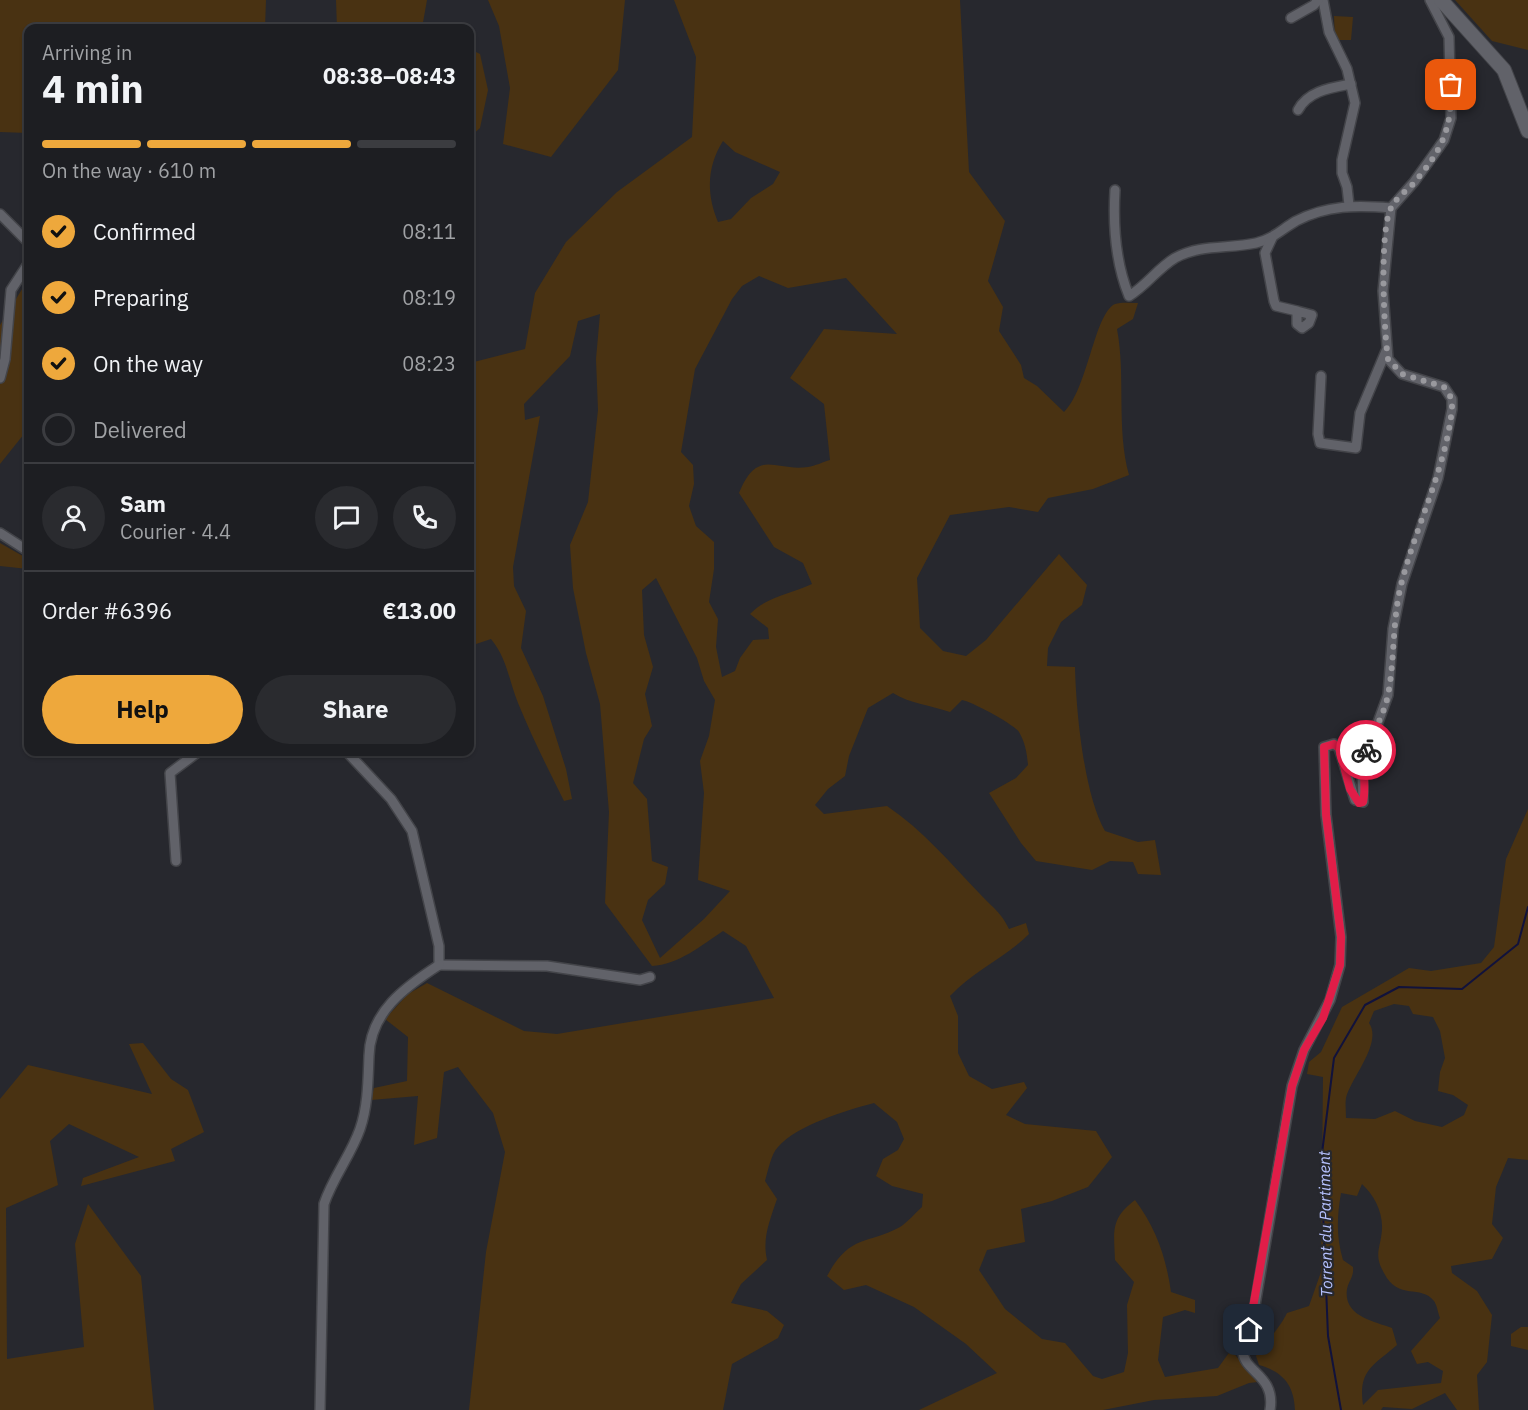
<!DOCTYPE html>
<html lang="en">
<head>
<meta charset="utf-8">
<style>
	:root { --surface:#1d1e22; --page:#2a2b2f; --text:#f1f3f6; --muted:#a0a2a5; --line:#3b3c40; --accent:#eea83c }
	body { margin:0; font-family:"IBM Plex Sans",sans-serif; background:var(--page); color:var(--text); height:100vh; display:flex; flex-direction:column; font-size:22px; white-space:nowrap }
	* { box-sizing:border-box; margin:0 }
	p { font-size:20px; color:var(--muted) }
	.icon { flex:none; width:33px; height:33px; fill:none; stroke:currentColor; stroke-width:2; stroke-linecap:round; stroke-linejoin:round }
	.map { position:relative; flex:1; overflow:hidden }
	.details { position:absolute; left:24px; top:24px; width:450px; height:732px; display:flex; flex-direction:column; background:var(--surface); border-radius:12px; box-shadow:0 2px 4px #0004,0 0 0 2px var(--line) }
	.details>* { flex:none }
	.pin { position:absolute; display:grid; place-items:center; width:51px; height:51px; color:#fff; margin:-26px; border-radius:12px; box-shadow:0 3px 9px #0006 }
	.courier { position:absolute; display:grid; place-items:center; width:60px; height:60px; margin:-30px; border:4px solid #e11d48; border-radius:50%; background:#fff; color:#222; box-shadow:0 2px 8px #0007 }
	.overview em { font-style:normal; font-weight:800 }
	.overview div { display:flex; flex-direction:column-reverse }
	.overview { display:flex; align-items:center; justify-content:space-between; height:102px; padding:0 18px }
	h1 { font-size:39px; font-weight:800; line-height:45px }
	.bar { display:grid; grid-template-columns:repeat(4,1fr); gap:9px 6px; align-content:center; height:72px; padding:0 18px }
	.bar i { height:8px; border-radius:4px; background:var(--line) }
	.bar .on { background:var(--accent) }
	.bar p { grid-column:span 4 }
	.line { display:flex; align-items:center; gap:15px; padding:0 18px; border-top:2px solid var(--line) }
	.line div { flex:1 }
	.round { display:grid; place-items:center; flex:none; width:63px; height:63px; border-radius:32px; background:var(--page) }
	ol { padding:0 18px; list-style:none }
	li { display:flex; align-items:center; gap:18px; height:66px }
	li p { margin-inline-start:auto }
	li .icon { padding:6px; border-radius:50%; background:var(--accent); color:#111; stroke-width:4 }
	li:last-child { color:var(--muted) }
	li i { width:33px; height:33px; border:3px solid var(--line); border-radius:50% }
	.cta { display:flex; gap:12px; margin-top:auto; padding:12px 18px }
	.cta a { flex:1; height:69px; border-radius:36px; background:var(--accent); color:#111; font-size:24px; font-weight:800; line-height:69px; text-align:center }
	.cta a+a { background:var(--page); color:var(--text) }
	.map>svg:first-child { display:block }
</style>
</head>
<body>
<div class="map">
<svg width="1528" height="1410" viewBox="0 0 1528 1410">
	<rect width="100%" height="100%" fill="#27282e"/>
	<g fill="#493212" fill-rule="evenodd">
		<path d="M0 0H266L265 28H28V133L0 132Z"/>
		<path d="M336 0H427L422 28H337Z"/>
		<path d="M488 0H625L618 70 551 157 503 144 510 88 499 26Z"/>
		<path d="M674 0H960L969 172 1005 221 988 281 1003 307 999 331 1021 365 1024 378 1037 386 1064 412C1088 389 1094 314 1115 304 1121 302 1131 303 1138 303L1133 319 1117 329C1126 377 1116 427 1129 475L1093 489 1048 498 1038 512 1009 507 950 515 917 578 920 628 943 651 966 656 986 640 1059 554 1087 585 1082 605 1061 622 1048 648 1047 666 1075 667C1076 710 1084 795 1105 831L1138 842 1155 840 1161 875 1138 874 1133 862 1110 861 1092 870 1036 861 1021 843 989 793 1016 778 1028 765C1027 753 1025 742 1019 732 1015 725 971 701 962 700L950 712C930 705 911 704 893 693L868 708 849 756 845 776 828 789 815 805 824 814 887 806C923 830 950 863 980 894 993 908 1001 912 1009 929L1026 923 1029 934C1005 958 973 971 950 996L958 1016V1053L969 1076 992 1089 1024 1082 1027 1088 1006 1115 1025 1124 1096 1131 1112 1157 1088 1187 1052 1201 1021 1209 1025 1242 987 1250 979 1270 1005 1309 1042 1339 1065 1343 1093 1376 1102 1379 1124 1372 1128 1353 1127 1305 1134 1282 1115 1260C1114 1231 1110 1219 1135 1200 1156 1228 1166 1257 1171 1292L1195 1300V1313L1185 1310 1163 1317 1158 1360 1165 1377 1218 1368 1231 1350 1258 1382 1249 1383 1217 1396 1154 1400 1103 1410H919L997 1373 966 1344 914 1307 866 1285 844 1290 827 1276C850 1234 866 1245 900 1227 908 1222 915 1213 922 1207L923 1194 892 1186 876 1176 883 1159 898 1150 904 1139 897 1122 874 1103C847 1110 797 1125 778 1147 771 1154 768 1171 765 1181L777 1199C770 1220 762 1238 767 1260L741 1284 731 1303 767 1311 784 1325 778 1338 732 1364 723 1410H469L486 1252 505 1152 493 1113 458 1067 444 1072 437 1138 414 1145 418 1096 371 1100 374 1088 407 1081 408 1037 385 1019 408 994 427 983 524 1031 557 1034 774 998 746 946 723 931C702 945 678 965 652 966L605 903 609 812 600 704 586 653 573 588 570 545 588 502 598 410 596 359 600 314 578 321 570 356 524 404 525 420 540 416 513 567 514 586 526 611 521 648 543 696 566 769 572 799 564 801C548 769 532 737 518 703 509 681 507 658 491 639L473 645 470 642V363L525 349 535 293 566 242 617 192 692 137 696 57ZM723 141 735 152 780 172 773 184 751 198 731 219 718 222C706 194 707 166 723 141ZM759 276 788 288 846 278 897 334 824 329 790 378 824 404 830 460C823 462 815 466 808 467 774 472 758 447 739 493L774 547 803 563 812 584C790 594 766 597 750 614L768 628 769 639 753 640 740 658 735 671 722 677 716 647 718 619 709 602 714 569V542L696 526 689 506 694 484 693 465 681 452 695 369 732 299 742 286ZM656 578 697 658 704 681 715 700 709 736 700 761 704 793 698 880 730 891 704 919 660 958 642 920 648 900 665 884 668 867 652 861 647 799 633 783 644 739 652 726 645 694 653 667 644 635 642 590Z"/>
		<path d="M1455 0H1528V50L1492 41Z"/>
		<path d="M1334 16 1353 17 1351 40H1335Z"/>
		<path d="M470 49 480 54 488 90 480 128 470 137Z"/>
		<path d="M24 286 28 289V429L0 464V325Z"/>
		<path d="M0 543 28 559V569L0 566Z"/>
		<path d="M1528 809V1160L1508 1158 1496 1187 1492 1224 1503 1238 1492 1259 1451 1266 1452 1273 1477 1291 1492 1315 1487 1362 1477 1375 1479 1410H1457L1445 1393 1412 1409 1383 1407 1381 1410H1295C1294 1385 1283 1372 1259 1365L1256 1356C1267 1340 1278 1331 1287 1313L1309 1306 1321 1272 1323 1077 1307 1074 1309 1062 1321 1052 1342 1007 1409 968 1431 971 1481 963 1494 947 1506 859ZM1394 1004 1409 1006 1413 1014 1433 1017 1440 1031 1445 1058 1440 1072 1438 1091 1453 1095 1468 1105 1464 1115 1442 1127 1415 1121 1395 1111 1375 1119 1346 1118C1346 1111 1345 1104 1346 1098 1350 1079 1383 1043 1369 1023L1374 1011ZM1362 1184C1374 1195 1383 1212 1382 1229 1381 1248 1373 1254 1384 1273 1398 1301 1421 1284 1434 1301 1437 1305 1438 1313 1440 1318L1411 1351 1417 1364 1428 1362 1443 1371 1441 1383 1378 1390 1363 1405C1358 1370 1373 1366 1397 1345L1392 1328C1373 1321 1343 1316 1347 1289 1349 1280 1354 1277 1353 1267L1343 1260C1336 1237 1337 1216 1341 1193L1357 1196Z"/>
		<path d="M143 1043 171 1079 188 1090 204 1132 171 1149 175 1161 81 1186 83 1178 139 1157 69 1124 50 1141 58 1185 6 1208 7 1359 84 1347 75 1244 88 1204 141 1276 154 1410H0V1099L28 1065 152 1094 129 1044Z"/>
		<path d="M1521 1327H1528V1350L1511 1346V1334Z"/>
	</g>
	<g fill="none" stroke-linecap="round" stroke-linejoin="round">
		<path stroke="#11123c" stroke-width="2" d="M1341 1410 1328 1336 1321 1161 1334 1058 1365 1005 1399 987 1462 989 1518 944 1528 907"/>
		<g stroke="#434449" stroke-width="12">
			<g id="street">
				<path d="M1323 0 1329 32 1347 69 1355 103 1342 160V173L1347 187 1349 205"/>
				<path d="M1291 18 1314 5 1318 0"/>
				<path d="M1298 110C1308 91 1330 88 1351 84"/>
				<path d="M1115 190C1113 224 1116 264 1129 296 1146 286 1158 268 1175 258 1201 244 1228 249 1256 243 1273 239 1282 229 1296 221 1327 205 1357 205 1391 208"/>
				<path d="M0 214 28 242"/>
				<path d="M1272 238 1265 253 1274 301 1276 306 1297 311V324L1302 328 1309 323 1312 315 1297 311"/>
				<path d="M1321 376 1318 434 1320 443 1356 448 1360 413 1386 351"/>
				<path d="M0 378 5 359 11 290 28 264"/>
				<path d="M0 533 28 551"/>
				<path d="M347 752 391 799 412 831 439 946V965"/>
				<path d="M176 861 170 773 198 752"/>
				<path d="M439 965 547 966 640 980 650 977"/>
				<path d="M320 1410 324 1204C333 1177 351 1155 360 1129 368 1106 368 1080 369 1056 370 1012 405 987 439 965"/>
				<path d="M1270 1410C1276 1375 1243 1372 1243 1351 1243 1341 1249 1332 1252 1323L1292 1086 1304 1050 1330 1000 1340 965 1341 937 1326 815 1324 747 1334 744 1339 748 1355 800 1363 802 1362 766 1388 695 1393 629 1402 584 1438 478 1452 409V399L1444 387 1402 374 1388 359 1383 291 1391 208 1414 182 1437 150 1444 140 1451 118 1449 37 1430 0"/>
			</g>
		</g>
		<g stroke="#434449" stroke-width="16">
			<path id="secondary" d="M1441 0 1504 70 1528 131"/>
		</g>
		<use href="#street" stroke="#616269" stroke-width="9"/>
		<use href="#secondary" stroke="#616269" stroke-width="14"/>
	</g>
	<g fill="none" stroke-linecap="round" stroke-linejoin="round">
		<path stroke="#99999e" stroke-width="6" stroke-dasharray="0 10.8" d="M1366 750C1373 732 1384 715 1388 695 1395 658 1392 622 1401 585 1416 525 1445 471 1452 409V399L1444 387 1402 374 1388 359C1384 331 1379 231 1391 208 1395 199 1406 191 1413 184 1442 150 1452 130 1451 85"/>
		<path stroke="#e11d48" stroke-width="8" d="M1249 1330 1292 1086 1304 1050 1323 1018 1340 965 1341 937 1326 814 1324 747 1334 744 1339 748 1350 789 1359 803 1363 802C1367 787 1361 769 1366 750"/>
	</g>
	<g text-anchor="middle" stroke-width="4.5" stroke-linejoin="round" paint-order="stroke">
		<g font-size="16" font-style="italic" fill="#b5c0fd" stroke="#27282e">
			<text transform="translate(1325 1224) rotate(-91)" y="6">Torrent du Partiment</text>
		</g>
	</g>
</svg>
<div class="pin" style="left:1451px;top:85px;background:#ea580c"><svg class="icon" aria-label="bag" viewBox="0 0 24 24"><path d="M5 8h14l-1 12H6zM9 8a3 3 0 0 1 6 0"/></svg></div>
<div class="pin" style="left:1249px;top:1330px;background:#1f2937"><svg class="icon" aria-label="home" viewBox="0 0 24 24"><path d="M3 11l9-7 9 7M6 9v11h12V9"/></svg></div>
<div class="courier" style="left:1366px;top:750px"><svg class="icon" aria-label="bike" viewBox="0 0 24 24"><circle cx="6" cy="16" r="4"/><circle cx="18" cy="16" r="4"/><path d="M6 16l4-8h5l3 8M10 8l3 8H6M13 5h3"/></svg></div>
<section class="details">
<div class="overview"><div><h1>4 min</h1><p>Arriving in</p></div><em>08:38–08:43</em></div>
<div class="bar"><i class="on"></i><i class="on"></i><i class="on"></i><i></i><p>On the way · 610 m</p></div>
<ol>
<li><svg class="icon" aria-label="check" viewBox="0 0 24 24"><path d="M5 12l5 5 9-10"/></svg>Confirmed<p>08:11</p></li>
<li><svg class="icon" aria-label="check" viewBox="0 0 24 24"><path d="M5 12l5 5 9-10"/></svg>Preparing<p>08:19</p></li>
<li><svg class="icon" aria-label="check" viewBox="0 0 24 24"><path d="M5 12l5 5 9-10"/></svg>On the way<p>08:23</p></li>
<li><i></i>Delivered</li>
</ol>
<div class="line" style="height:108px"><a class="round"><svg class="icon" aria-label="person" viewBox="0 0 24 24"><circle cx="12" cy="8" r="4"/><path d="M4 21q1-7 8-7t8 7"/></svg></a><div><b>Sam</b><p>Courier · 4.4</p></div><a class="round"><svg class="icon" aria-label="chat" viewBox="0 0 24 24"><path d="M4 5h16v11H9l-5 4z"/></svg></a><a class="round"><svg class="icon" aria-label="phone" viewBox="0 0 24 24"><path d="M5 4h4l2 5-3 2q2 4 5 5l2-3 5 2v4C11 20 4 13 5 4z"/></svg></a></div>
<div class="line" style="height:78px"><div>Order #6396</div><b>€13.00</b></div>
<div class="cta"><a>Help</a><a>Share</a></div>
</section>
</div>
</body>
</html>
